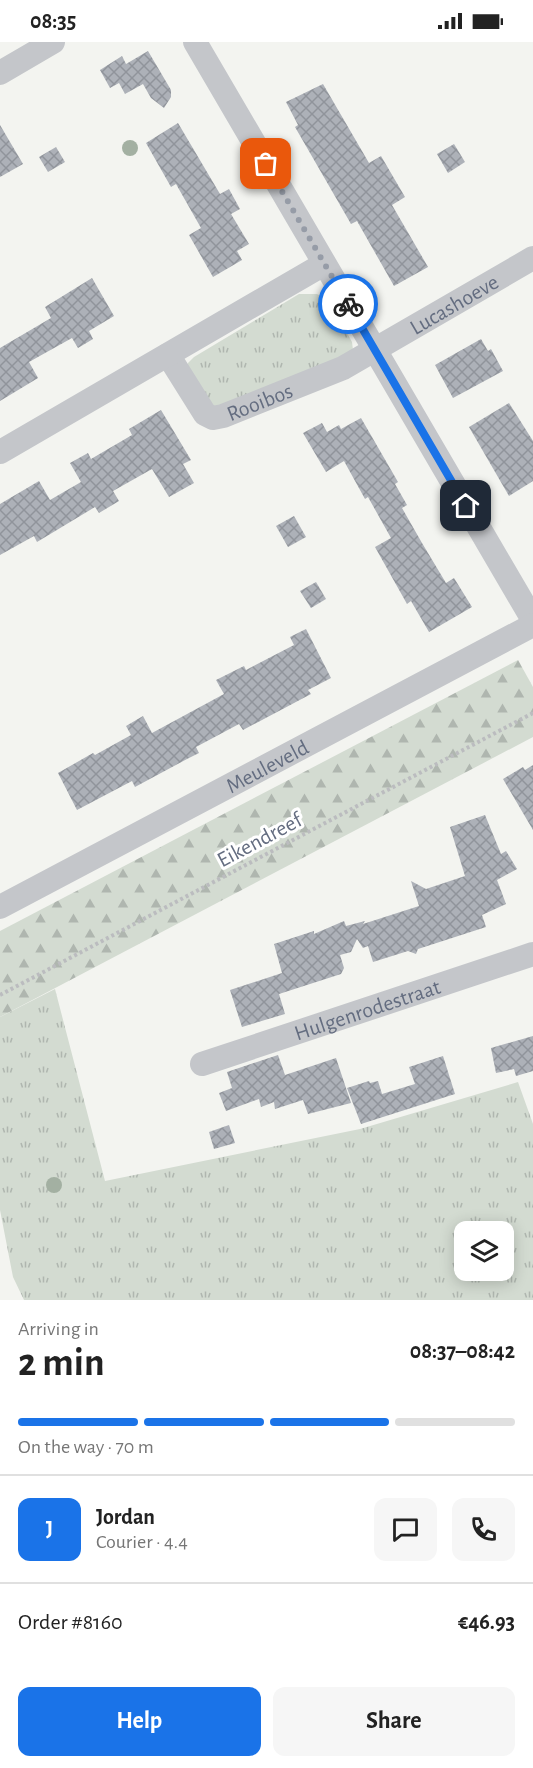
<!DOCTYPE html>
<html lang="en">
<head>
<meta charset="utf-8">
<style>
	:root { --surface:#fff; --page:#f6f6f6; --text:#222; --muted:#767676; --line:#e0e0e0; --accent:#1a73e8 }
	body { margin:0; font-family:"Alegreya Sans",sans-serif; background:var(--page); color:var(--text); height:100vh; display:flex; flex-direction:column; font-size:22px; white-space:nowrap }
	* { box-sizing:border-box; margin:0 }
	p { font-size:20px; color:var(--muted) }
	.icon { flex:none; width:33px; height:33px; fill:none; stroke:currentColor; stroke-width:2; stroke-linecap:round; stroke-linejoin:round }
	.map { position:relative; height:1258px; overflow:hidden }
	.panel { display:flex; flex-direction:column; background:var(--surface); flex:1 }
	.panel>* { flex:none }
	.buttons { position:absolute; left:454px; top:1179px; display:grid; gap:12px }
	.buttons a { display:grid; place-items:center; width:60px; height:60px; border-radius:12px; background:var(--surface); box-shadow:0 3px 15px #0003; font-size:30px }
	.pin { position:absolute; display:grid; place-items:center; width:51px; height:51px; color:#fff; margin:-26px; border-radius:12px; box-shadow:0 3px 9px #0006 }
	.courier { position:absolute; display:grid; place-items:center; width:60px; height:60px; margin:-30px; border:4px solid #1a73e8; border-radius:50%; background:#fff; color:#222; box-shadow:0 2px 8px #0007 }
	.head em { font-style:normal; font-weight:600 }
	.head div { display:flex; flex-direction:column-reverse }
	.head { display:flex; align-items:center; justify-content:space-between; height:102px; padding:0 18px }
	h1 { font-size:39px; font-weight:600; line-height:45px }
	.bar { display:grid; grid-template-columns:repeat(4,1fr); gap:9px 6px; align-content:center; height:72px; padding:0 18px }
	.bar i { height:8px; border-radius:4px; background:var(--line) }
	.bar .selected { background:var(--accent) }
	.bar p { grid-column:span 4 }
	.line { display:flex; align-items:center; gap:15px; padding:0 18px; border-top:2px solid var(--line) }
	.line div { flex:1 }
	.round { display:grid; place-items:center; flex:none; width:63px; height:63px; border-radius:12px; background:var(--page) }
	.primary-button { display:flex; gap:12px; margin-top:auto; padding:12px 18px }
	.primary-button a { flex:1; height:69px; border-radius:12px; background:var(--accent); color:#fff; font-size:24px; font-weight:600; line-height:69px; text-align:center }
	.primary-button a+a { background:var(--page); color:var(--text) }
	.status { display:flex; justify-content:space-between; align-items:center; height:42px; padding:0 30px; background:var(--surface); direction:ltr }
	.status svg { height:16px; fill:currentColor }
	.map>svg:first-child { display:block }
</style>
</head>
<body>
<div class="status"><b>08:35</b><svg viewBox="0 0 49 12"><path d="M0 12V9h3v3zM5 12V6h3v6zM10 12V3h3v9zM15 12V0h3v12zM26 1h20v11H26zM47 4h2v5h-2z"/></svg></div>
<div class="map">
<svg width="533" height="1258" viewBox="0 0 533 1258">
	<defs>
		<pattern id="grass-tufts" width="24" height="20" patternUnits="userSpaceOnUse" patternTransform="scale(1.5)"><rect width="24" height="20" fill="#d3dbd1"/><path d="M3 7l-1-3M5 7V3M7 7l1-3M15 17l-1-3M17 17v-4M19 17l1-3" fill="none" stroke="#afb6af"/></pattern>
		<pattern id="forest-firs" width="22" height="20" patternUnits="userSpaceOnUse" patternTransform="scale(1.5)"><rect width="22" height="20" fill="#d3dbd1"/><path d="M5 1l3.5 6h-7zM16 11l3.5 6h-7z" fill="#afb6af"/></pattern>
		<pattern id="building-cross-hatch" width="8" height="8" patternUnits="userSpaceOnUse" patternTransform="scale(1.5)"><rect width="8" height="8" fill="#adb1b8"/><path d="M0 0l8 8M0 8l8-8" fill="none" stroke="#90949b"/></pattern>
	</defs>
	<rect width="100%" height="100%" fill="#f3f4f0"/>
	<g fill="url(#grass-tufts)" fill-rule="evenodd">
		<path d="M299 252H317L328 258 352 300 353 308 346 317 217 369 186 327 188 321 194 315Z"/>
		<path d="M55 947 105 1139 360 1087 518 1040 533 1082V1258H24L13 1235 0 1168V975ZM465 1190H504V1228H465Z"/>
	</g>
	<path fill="url(#forest-firs)" d="M518 618 533 645V695L0 975V889Z"/>
	<g fill="url(#building-cross-hatch)">
		<path d="M148 9 171 48V55L164 66 151 56 143 42 125 52 119 41 110 46 100 28 122 14 126 22Z"/>
		<path d="M323 42 369 121 381 114 405 155 392 163 428 225 394 244 357 179 351 182 295 85 298 83 286 60Z"/>
		<path d="M178 81 220 152 229 147 240 167 231 172 249 202 237 209 242 218 213 235 189 193 201 186 176 142 171 145 146 101Z"/>
		<path d="M0 83 23 122 0 135Z"/>
		<path d="M454 102 465 120 448 131 437 112Z"/>
		<path d="M56 105 65 120 48 130 39 115Z"/>
		<path d="M92 236 114 274 89 289 93 297 78 306 72 296 29 320 38 336 0 359V306L51 276 45 265Z"/>
		<path d="M481 297 488 309 491 307 503 329 453 356 435 323Z"/>
		<path d="M509 361 533 399V439L509 454 469 385Z"/>
		<path d="M161 368 191 418 183 422 194 441 169 455 152 427 113 449 119 459 99 471 95 465 37 500 34 494 0 513V462L39 439 50 458 81 440 70 421 88 411 91 417 132 393 129 387Z"/>
		<path d="M361 376 398 440 395 442 407 463 402 466 422 501 446 541 454 536 472 565 429 590 411 559 407 562 375 505 391 496 368 455 365 457 344 419 326 430 303 391 322 381 327 390 339 383 341 387Z"/>
		<path d="M294 474 306 495 288 505 276 484Z"/>
		<path d="M316 540 326 557 311 566 300 549Z"/>
		<path d="M306 587 331 636 308 648 311 652 243 688 239 682 196 705 199 711 187 717 135 745 132 739 77 768 58 731 93 711 95 713 131 693 126 684 143 674 152 691 224 652 216 638 244 624 246 628 294 603 290 595Z"/>
		<path d="M533 723V788L503 737 523 725 525 728Z"/>
		<path d="M485 773 501 812 506 809 517 827 497 838 506 862 482 873 486 885 418 907 416 912 408 909 373 920 368 904 363 906 357 897 351 910 340 913 344 926 341 932 279 952 285 972 242 985 230 948 282 931 274 902 314 889V892L344 879 346 884 365 879 363 882 419 864 411 839 426 847 465 834 450 785Z"/>
		<path d="M533 994V1029L516 1034 514 1027 496 1031 491 1006Z"/>
		<path d="M278 1013 285 1033 336 1016 351 1061 308 1072 303 1058 275 1067 274 1060 261 1065 259 1057 226 1069 219 1051 232 1046 227 1030Z"/>
		<path d="M443 1014 455 1052 361 1082 347 1046 369 1039 370 1041 378 1039 382 1052 415 1042 409 1025Z"/>
		<path d="M229 1083 235 1101 214 1107 209 1090Z"/>
	</g>
	<g fill="none" stroke-linecap="round" stroke-linejoin="round">
		<path stroke="#bbbcbf" stroke-width="4" stroke-dasharray="3 3" stroke-linecap="butt" d="M0 953 533 671"/>
		<g stroke="#c4c6ca" stroke-width="24">
			<path d="M195 0 533 578"/>
			<path d="M0 31 53 0"/>
			<path id="s1" d="M168 313 205 372 213 376 223 374 343 326 533 216"/>
			<path d="M0 410 324 222"/>
			<path id="s2" d="M0 865 533 583"/>
			<path id="s3" d="M202 1022 533 912"/>
		</g>
	</g>
	<g fill="#a3b0a2">
		<circle cx="130" cy="106" r="8"/>
		<circle cx="54" cy="1143" r="8"/>
	</g>
	<g fill="none" stroke-linecap="round" stroke-linejoin="round">
		<path stroke="#969ca7" stroke-width="6" stroke-dasharray="0 10.8" d="M266 122 348 262"/>
		<path stroke="#1a73e8" stroke-width="8" d="M348 262 466 464"/>
	</g>
	<g text-anchor="middle" stroke-width="6" stroke-linejoin="round" paint-order="stroke">
		<g font-size="22" fill="#646d80" stroke="#fff">
			<text dy="8" stroke="none"><textPath href="#s1" startOffset="346">Lucashoeve</textPath></text>
			<text dy="8" stroke="none"><textPath href="#s1" startOffset="128">Rooibos</textPath></text>
			<text dy="8" stroke="none"><textPath href="#s2" startOffset="302">Meuleveld</textPath></text>
			<text transform="translate(259 797) rotate(-28)" y="8">Eikendreef</text>
			<text dy="8" stroke="none"><textPath href="#s3" startOffset="174">Hulgenrodestraat</textPath></text>
		</g>
	</g>
</svg>
<div class="buttons">
<a><svg class="icon" aria-label="layers" viewBox="0 0 24 24"><path d="M12 4l9 5-9 5-9-5zM3 14l9 5 9-5"/></svg></a>
</div>
<div class="pin" style="left:266px;top:122px;background:#ea580c"><svg class="icon" aria-label="bag" viewBox="0 0 24 24"><path d="M5 8h14l-1 12H6zM9 8a3 3 0 0 1 6 0"/></svg></div>
<div class="pin" style="left:466px;top:464px;background:#1f2937"><svg class="icon" aria-label="home" viewBox="0 0 24 24"><path d="M3 11l9-7 9 7M6 9v11h12V9"/></svg></div>
<div class="courier" style="left:348px;top:262px"><svg class="icon" aria-label="bike" viewBox="0 0 24 24"><circle cx="6" cy="16" r="4"/><circle cx="18" cy="16" r="4"/><path d="M6 16l4-8h5l3 8M10 8l3 8H6M13 5h3"/></svg></div>
</div>
<section class="panel">
<div class="head"><div><h1>2 min</h1><p>Arriving in</p></div><em>08:37–08:42</em></div>
<div class="bar"><i class="selected"></i><i class="selected"></i><i class="selected"></i><i></i><p>On the way · 70 m</p></div>
<div class="line" style="height:108px"><b class="round" style="background:var(--accent);color:#fff">J</b><div><b>Jordan</b><p>Courier · 4.4</p></div><a class="round"><svg class="icon" aria-label="chat" viewBox="0 0 24 24"><path d="M4 5h16v11H9l-5 4z"/></svg></a><a class="round"><svg class="icon" aria-label="phone" viewBox="0 0 24 24"><path d="M5 4h4l2 5-3 2q2 4 5 5l2-3 5 2v4C11 20 4 13 5 4z"/></svg></a></div>
<div class="line" style="height:78px"><div>Order #8160</div><b>€46.93</b></div>
<div class="primary-button"><a>Help</a><a>Share</a></div>
</section>
</body>
</html>
